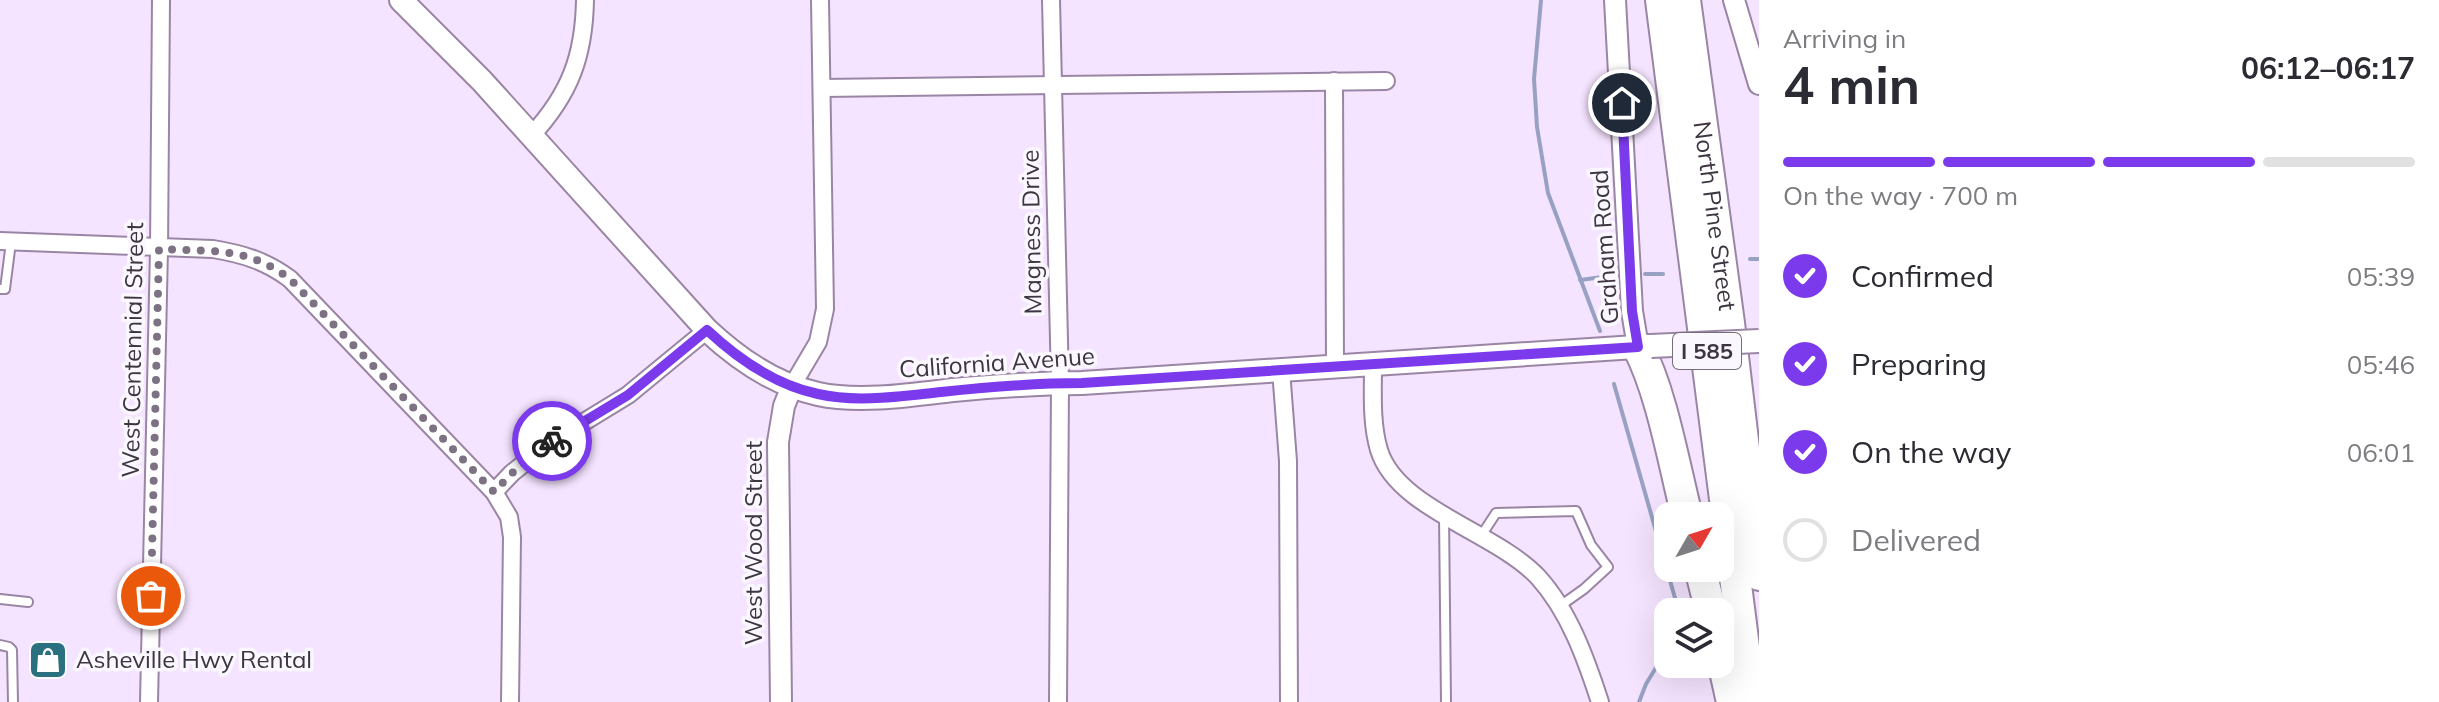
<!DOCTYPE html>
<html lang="en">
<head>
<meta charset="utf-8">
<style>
	:root { --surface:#fff; --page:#f7f7f7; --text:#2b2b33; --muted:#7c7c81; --line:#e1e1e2; --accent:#7c3aed }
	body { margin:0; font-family:Mulish,sans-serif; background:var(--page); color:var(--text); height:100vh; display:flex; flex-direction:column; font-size:30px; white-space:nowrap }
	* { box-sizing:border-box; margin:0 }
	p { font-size:26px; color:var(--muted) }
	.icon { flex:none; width:44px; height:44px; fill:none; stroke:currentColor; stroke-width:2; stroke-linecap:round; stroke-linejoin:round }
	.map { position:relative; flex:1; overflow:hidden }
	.panel { display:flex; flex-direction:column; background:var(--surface); width:680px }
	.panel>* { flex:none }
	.needle { width:52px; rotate:51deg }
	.controls { position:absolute; left:1654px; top:502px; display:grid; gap:16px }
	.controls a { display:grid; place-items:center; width:80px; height:80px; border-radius:16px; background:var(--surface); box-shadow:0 8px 32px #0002; font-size:40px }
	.pin { position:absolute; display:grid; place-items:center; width:68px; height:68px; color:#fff; margin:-34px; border:4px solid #fff; border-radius:50%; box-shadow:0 2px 8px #0007 }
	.courier { position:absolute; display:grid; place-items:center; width:80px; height:80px; margin:-40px; border:6px solid #7c3aed; border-radius:50%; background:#fff; color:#222; box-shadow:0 2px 10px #0007 }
	.headline em { font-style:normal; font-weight:700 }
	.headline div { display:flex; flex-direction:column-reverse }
	.headline { display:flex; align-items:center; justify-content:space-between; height:136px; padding:0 24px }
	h1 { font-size:52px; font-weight:700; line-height:60px }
	.bar { display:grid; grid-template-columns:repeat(4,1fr); gap:12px 8px; align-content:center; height:96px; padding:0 24px }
	.bar i { height:10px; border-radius:6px; background:var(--line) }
	.bar .active { background:var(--accent) }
	.bar p { grid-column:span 4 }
	ol { padding:0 24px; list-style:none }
	li { display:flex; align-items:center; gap:24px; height:88px }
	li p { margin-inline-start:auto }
	li .icon { padding:8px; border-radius:50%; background:var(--accent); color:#fff; stroke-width:4 }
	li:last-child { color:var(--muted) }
	li i { width:44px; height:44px; border:4px solid var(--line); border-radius:50% }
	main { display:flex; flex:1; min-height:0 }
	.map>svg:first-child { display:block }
</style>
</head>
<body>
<main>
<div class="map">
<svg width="1759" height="702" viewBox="0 0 1759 702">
	<rect width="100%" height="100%" fill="#f5e4ff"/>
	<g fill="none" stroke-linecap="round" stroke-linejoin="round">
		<g stroke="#98a1c2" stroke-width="4">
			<path d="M1541 0 1534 79 1537 127 1548 193 1600 331"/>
			<path d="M1750 259H1759"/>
			<path d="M1645 274H1663"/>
			<path d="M1580 280 1610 276"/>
			<path d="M1614 384 1679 612"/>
			<path d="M1639 702 1646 684 1668 648"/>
		</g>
		<g stroke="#9a86a4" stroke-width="12">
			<g id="service">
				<path d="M0 289H5L11 242"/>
				<path d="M1444 515 1446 702"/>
				<path d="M1481 536 1496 513 1576 511 1591 545 1608 567 1584 589 1560 606"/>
				<path d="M0 599 28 602"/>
				<path d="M0 645 9 647 12 650 13 702"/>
			</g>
		</g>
		<g stroke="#9a86a4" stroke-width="20">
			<g id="minor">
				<path d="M1051 0 1060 383 1058 702"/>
				<path d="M1334 81 1335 367"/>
				<path d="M822 88 1386 81"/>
				<path d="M531 136C570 94 584 56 585 0"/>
				<path d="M0 241 213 249C243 254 266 261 290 279L494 492 509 517 512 537 510 702"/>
				<path d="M1373 365C1373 393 1371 423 1379 450 1397 509 1496 532 1538 577 1569 611 1586 659 1600 702"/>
				<path d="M1281 370 1288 461 1289 702"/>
				<path d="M792 386 818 342 825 309 820 0"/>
				<path d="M494 492 512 473 548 444 628 395 707 330"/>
				<path d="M149 702 159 249 161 0"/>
			</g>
		</g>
		<g stroke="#9a86a4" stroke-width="24">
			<g id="tertiary">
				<path d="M1615 0 1632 311 1638 347"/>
				<path d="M1734 0 1759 84"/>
				<path d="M781 702 778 442 784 406 792 386"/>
			</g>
		</g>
		<g stroke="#9a86a4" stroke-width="26">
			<path id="secondary" d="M401 0 482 81 707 330C738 359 776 385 818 394 859 403 912 395 953 390 996 386 1039 383 1082 383L1651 346"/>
		</g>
		<g stroke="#9a86a4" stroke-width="34">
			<g id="motorway">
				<path d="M1661 0 1751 702"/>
				<path id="s1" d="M1685 0 1729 323 1759 575"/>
				<path d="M1638 347C1662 393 1674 465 1687 516"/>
				<path d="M1700 568 1711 612"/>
				<path d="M1720 648 1732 702"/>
			</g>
		</g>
		<use href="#service" stroke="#fff" stroke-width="8"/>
		<use href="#minor" stroke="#fff" stroke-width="16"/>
		<use href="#tertiary" stroke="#fff" stroke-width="20"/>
		<use href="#secondary" stroke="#fff" stroke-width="22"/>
		<use href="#motorway" stroke="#fff" stroke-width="30"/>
		<g stroke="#9a86a4" stroke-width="26" stroke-linecap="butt">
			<path id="secondary-bridge" d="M1651 346 1759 341"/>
		</g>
		<use href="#secondary-bridge" stroke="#fff" stroke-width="22"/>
	</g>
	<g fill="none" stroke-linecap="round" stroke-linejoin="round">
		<path stroke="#7d7284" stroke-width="8" stroke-dasharray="0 14.4" d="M151 596 159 249C211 252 247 246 290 279L494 492 512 473 552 441"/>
		<path stroke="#7c3aed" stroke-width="10" d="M552 441 628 395 707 330C738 359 776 385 818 394 857 403 902 396 941 392 988 387 1035 383 1082 383L1638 347 1632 311 1622 103"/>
	</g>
	<defs>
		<g id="shop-square" transform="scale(2)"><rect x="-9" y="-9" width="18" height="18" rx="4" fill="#2a707e" stroke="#fbf7fe"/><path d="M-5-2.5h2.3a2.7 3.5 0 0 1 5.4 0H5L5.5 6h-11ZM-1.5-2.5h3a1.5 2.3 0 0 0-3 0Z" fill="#fff"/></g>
	</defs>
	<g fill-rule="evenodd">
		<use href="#shop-square" x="48" y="660"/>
	</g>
	<g text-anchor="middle" stroke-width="7" stroke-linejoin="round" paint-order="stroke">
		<rect fill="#fbf7fe" stroke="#766f7a" stroke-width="2" x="1673" y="333" width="68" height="36" rx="6"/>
		<g font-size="22" font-weight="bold" fill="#3d3541">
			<text x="1707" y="359">I 585</text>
		</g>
		<g font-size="24" fill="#3d3541" stroke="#fbf7fe">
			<text dy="8" stroke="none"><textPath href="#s1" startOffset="218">North Pine Street</textPath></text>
			<text transform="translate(1032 232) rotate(-91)" y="8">Magness Drive</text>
			<text transform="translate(1605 247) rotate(-94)" y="8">Graham Road</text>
			<text transform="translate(133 350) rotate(-89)" y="8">West Centennial Street</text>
			<text transform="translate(997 363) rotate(-4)" y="8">California Avenue</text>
			<text transform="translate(754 543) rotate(-90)" y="8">West Wood Street</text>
		</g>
		<g font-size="24" fill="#3d3541" stroke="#fbf7fe" text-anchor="start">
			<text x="76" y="668">Asheville Hwy Rental</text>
		</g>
	</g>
</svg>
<div class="controls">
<a><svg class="needle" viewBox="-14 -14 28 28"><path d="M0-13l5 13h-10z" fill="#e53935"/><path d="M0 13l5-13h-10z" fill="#7c7c81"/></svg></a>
<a><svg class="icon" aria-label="layers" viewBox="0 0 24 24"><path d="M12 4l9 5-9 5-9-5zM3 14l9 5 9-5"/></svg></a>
</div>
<div class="pin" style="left:151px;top:596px;background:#ea580c"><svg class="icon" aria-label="bag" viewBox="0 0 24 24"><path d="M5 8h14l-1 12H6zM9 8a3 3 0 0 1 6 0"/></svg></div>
<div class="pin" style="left:1622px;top:103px;background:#1f2937"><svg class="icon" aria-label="home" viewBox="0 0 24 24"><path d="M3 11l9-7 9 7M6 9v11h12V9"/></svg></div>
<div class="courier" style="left:552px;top:441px"><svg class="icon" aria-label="bike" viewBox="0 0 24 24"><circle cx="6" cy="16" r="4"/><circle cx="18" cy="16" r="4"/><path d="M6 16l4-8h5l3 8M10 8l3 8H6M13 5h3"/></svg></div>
</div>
<section class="panel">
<div class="headline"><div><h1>4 min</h1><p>Arriving in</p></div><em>06:12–06:17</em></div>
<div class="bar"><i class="active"></i><i class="active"></i><i class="active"></i><i></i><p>On the way · 700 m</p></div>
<ol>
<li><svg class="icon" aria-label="check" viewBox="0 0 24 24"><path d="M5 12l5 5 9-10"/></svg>Confirmed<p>05:39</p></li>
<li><svg class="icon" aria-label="check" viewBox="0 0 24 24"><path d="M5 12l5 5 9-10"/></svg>Preparing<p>05:46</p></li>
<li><svg class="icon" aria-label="check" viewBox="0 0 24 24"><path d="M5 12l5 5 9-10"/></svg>On the way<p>06:01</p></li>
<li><i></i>Delivered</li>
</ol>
</section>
</main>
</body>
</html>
